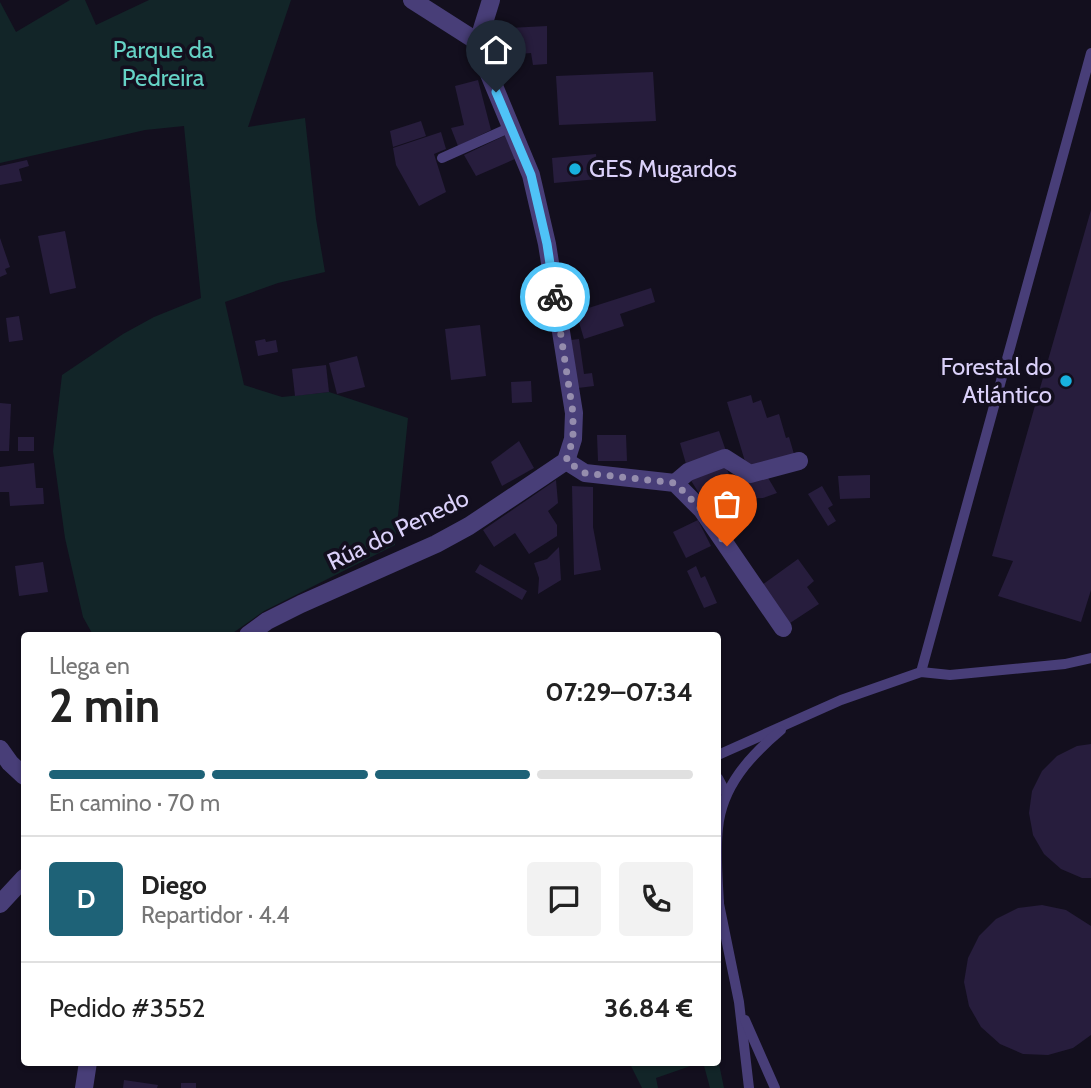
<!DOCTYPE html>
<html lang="es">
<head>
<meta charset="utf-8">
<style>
	:root { --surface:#fff; --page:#f2f2f2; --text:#222; --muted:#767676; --line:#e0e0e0; --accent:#1e6277 }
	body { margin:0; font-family:Cabin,sans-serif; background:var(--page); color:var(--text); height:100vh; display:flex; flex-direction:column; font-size:26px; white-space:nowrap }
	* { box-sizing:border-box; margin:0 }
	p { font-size:23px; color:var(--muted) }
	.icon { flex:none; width:38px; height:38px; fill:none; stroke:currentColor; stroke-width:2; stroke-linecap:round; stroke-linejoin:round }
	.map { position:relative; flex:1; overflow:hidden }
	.panel { position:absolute; left:21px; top:632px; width:700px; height:434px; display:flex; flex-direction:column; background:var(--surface); border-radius:7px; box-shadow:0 2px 5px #0004 }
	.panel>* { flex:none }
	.pin { position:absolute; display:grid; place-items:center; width:60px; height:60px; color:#fff; margin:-72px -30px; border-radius:50% 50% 50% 0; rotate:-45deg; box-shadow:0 0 7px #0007 }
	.pin .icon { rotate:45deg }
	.courier { position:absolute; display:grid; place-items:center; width:70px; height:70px; margin:-35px; border:5px solid #4fc3f7; border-radius:50%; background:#fff; color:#222; box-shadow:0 2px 9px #0007 }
	.head em { font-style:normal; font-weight:700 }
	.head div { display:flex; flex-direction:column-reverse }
	.head { display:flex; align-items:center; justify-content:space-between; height:119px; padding:0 28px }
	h1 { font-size:46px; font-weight:700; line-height:52px }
	.bar { display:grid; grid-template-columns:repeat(4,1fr); gap:10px 7px; align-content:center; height:84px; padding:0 28px }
	.bar i { height:9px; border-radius:5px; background:var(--line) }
	.bar .active { background:var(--accent) }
	.bar p { grid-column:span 4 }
	.line { display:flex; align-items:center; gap:18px; padding:0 28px; border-top:2px solid var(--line) }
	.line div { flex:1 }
	.round { display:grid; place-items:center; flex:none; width:74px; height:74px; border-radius:7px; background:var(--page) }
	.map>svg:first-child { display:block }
</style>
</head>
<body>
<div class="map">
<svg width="1091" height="1088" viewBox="0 0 1091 1088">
	<rect width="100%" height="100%" fill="#130f1e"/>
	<g fill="#122528">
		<path d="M70 0H85L96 25 149 0H291L248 127 305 118 316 219 325 272 278 283 225 302 244 385 282 397 329 392 408 418 395 545 264 611 230 635H93L83 617 65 538 53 451 62 375 123 334 154 317 201 298 184 126 145 130 0 163V2L16 32Z"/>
		<path d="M718 1059 724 1088H710L703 1062H718Z"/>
		<path d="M629 1062H702L656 1078 658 1088H642Z"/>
	</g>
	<g fill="#271d3d">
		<path d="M547 26V64L533 65 531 53 509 55V28Z"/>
		<path d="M653 72 656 121 559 125 556 76Z"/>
		<path d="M478 80 491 130 458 146 451 128 464 125 455 86Z"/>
		<path d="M421 121 426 136 393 147 390 131Z"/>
		<path d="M441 132 446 149 434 154 446 192 419 206 396 165 393 148Z"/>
		<path d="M506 135 515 159 476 176 464 155Z"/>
		<path d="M596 154 598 179 554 183 552 158Z"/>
		<path d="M27 160 29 166 19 169 22 181 0 185V166Z"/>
		<path d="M1091 210V590L1081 622 998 596 1013 561 992 556Z"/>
		<path d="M65 231 76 288 50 294 38 236Z"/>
		<path d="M0 238 10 267 5 269 7 274 0 277Z"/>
		<path d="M651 288 655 302 620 314 624 326 584 339 576 312Z"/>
		<path d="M19 316 23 340 9 342 6 318Z"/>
		<path d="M480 325 486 376 451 380 445 329Z"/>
		<path d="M265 339 266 342 276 340 278 352 258 356 255 341Z"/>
		<path d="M579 339 584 374 592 373 594 386 578 388 571 340Z"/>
		<path d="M357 356 365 387 337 394 329 363Z"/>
		<path d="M326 365 329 392 295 396 292 369Z"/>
		<path d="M531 381 532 402 512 403 511 382Z"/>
		<path d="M751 395 753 403 761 400 767 418 779 414 786 438 789 437 794 454 747 468 727 402Z"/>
		<path d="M0 403 11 404 9 451H0Z"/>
		<path d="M719 431 726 451 686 464 680 443Z"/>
		<path d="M597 435H626L627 461H598Z"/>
		<rect x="18" y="437" width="16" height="14"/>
		<path d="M519 441 534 468 502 486 491 462Z"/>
		<path d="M34 463 36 488H43L44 504 10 506 9 492H0V467Z"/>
		<path d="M725 465 733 483 767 476 777 493 763 498 739 499 718 508 724 519 717 522 690 479Z"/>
		<path d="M870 475V498L840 499 838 476Z"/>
		<path d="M556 480 558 503 548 511 557 525V536L529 554 515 533 494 547 483 530Z"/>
		<path d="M572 486 593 487V527L601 570 574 575Z"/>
		<path d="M822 486 833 505 828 508 836 521 828 526 808 494Z"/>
		<path d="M698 520 711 546 686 558 673 532Z"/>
		<path d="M559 547 561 580 538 594 539 578 534 563 547 559Z"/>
		<path d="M798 559 814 581 807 587 819 604 790 623 762 585Z"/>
		<path d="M43 562 48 592 19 596 15 566Z"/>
		<path d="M480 564 527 591 522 600 475 572Z"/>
		<path d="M696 566 701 578 705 576 717 603 704 608 687 571Z"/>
		<path d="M1091 744V878H1082L1061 869 1044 854 1033 835 1029 813 1032 791 1042 771 1057 756 1077 746Z"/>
		<path d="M1042 905 1066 910 1091 926V1035L1073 1048 1048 1055 1023 1054 1000 1044 981 1027 969 1006 964 982 968 958 979 936 996 919 1018 908Z"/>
		<path d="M124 1080 158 1085 157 1088H123Z"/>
		<rect x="181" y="1083" width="15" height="5"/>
	</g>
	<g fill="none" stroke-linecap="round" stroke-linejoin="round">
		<g stroke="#483e78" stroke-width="10">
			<path d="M442 158 511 127"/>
			<path d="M921 672 1091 53"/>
			<path d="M718 755 841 700 921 672 950 675 1065 664 1091 658"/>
			<path d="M718 778 726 793"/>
			<path d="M718 899 739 1002 749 1088"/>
			<path d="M719 905C718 880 715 853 718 828 722 786 750 756 781 730"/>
			<path d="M745 1020 775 1088"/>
		</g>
		<g stroke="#483e78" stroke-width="18">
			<path d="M412 0 478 42"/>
			<path d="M566 461 585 473 675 483 702 510 783 628"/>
			<path d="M675 483 688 472 725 458 750 474 799 461"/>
			<path d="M0 749 10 763 24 776"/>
			<path d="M0 904 24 878"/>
		</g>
		<g stroke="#483e78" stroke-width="18">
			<path d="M248 635 267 621 301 604 436 544 469 526 520 492 566 461 573 439 574 413 547 244 531 175 489 74 478 42 491 0"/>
			<path d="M84 1088 88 1062"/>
		</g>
	</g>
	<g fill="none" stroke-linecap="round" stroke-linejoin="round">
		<path stroke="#958dad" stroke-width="7" stroke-dasharray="0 12.6" d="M555 297 573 413V439L566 461 585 473 675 483 702 510 727 546"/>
		<path stroke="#4fc3f7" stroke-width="9" d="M496 92 531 175 547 244 555 297"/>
	</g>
	<g fill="#18b1df" stroke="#130f1e" stroke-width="2.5">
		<circle cx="575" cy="169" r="7"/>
		<circle cx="1066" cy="381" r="7"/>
	</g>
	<g text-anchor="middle" stroke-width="7" stroke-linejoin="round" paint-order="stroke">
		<g font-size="24" fill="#65d2c5" stroke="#130f1e">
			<text x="163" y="58">Parque da<tspan x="163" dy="28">Pedreira</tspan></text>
		</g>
		<g font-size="24" fill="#dbd1fa" stroke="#130f1e" text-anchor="start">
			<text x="589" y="177">GES Mugardos</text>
			<text x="1052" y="375" text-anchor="end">Forestal do<tspan x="1052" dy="28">Atlántico</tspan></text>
		</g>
		<g font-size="24" fill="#dbd1fa" stroke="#130f1e">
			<text transform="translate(398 530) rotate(-26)" y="8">Rúa do Penedo</text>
		</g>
	</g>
</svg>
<div class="pin" style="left:727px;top:546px;background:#ea580c"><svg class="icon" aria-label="bag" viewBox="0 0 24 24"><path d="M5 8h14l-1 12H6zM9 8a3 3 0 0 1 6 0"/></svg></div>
<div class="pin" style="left:496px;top:92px;background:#1f2937"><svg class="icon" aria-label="home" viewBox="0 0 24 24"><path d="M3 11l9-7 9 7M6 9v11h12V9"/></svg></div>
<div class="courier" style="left:555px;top:297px"><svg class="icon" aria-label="bike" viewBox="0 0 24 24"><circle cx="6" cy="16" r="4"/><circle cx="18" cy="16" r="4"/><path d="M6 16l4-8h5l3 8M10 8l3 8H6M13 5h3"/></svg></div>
<section class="panel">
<div class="head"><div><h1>2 min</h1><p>Llega en</p></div><em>07:29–07:34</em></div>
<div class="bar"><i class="active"></i><i class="active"></i><i class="active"></i><i></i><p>En camino · 70 m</p></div>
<div class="line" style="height:126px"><b class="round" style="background:var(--accent);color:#fff">D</b><div><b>Diego</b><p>Repartidor · 4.4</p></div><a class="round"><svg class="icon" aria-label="chat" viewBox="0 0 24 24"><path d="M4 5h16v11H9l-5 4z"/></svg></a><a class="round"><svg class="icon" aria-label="phone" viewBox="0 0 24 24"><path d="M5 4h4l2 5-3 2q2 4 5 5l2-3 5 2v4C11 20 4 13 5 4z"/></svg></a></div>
<div class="line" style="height:91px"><div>Pedido #3552</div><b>36.84 €</b></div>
</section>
</div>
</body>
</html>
